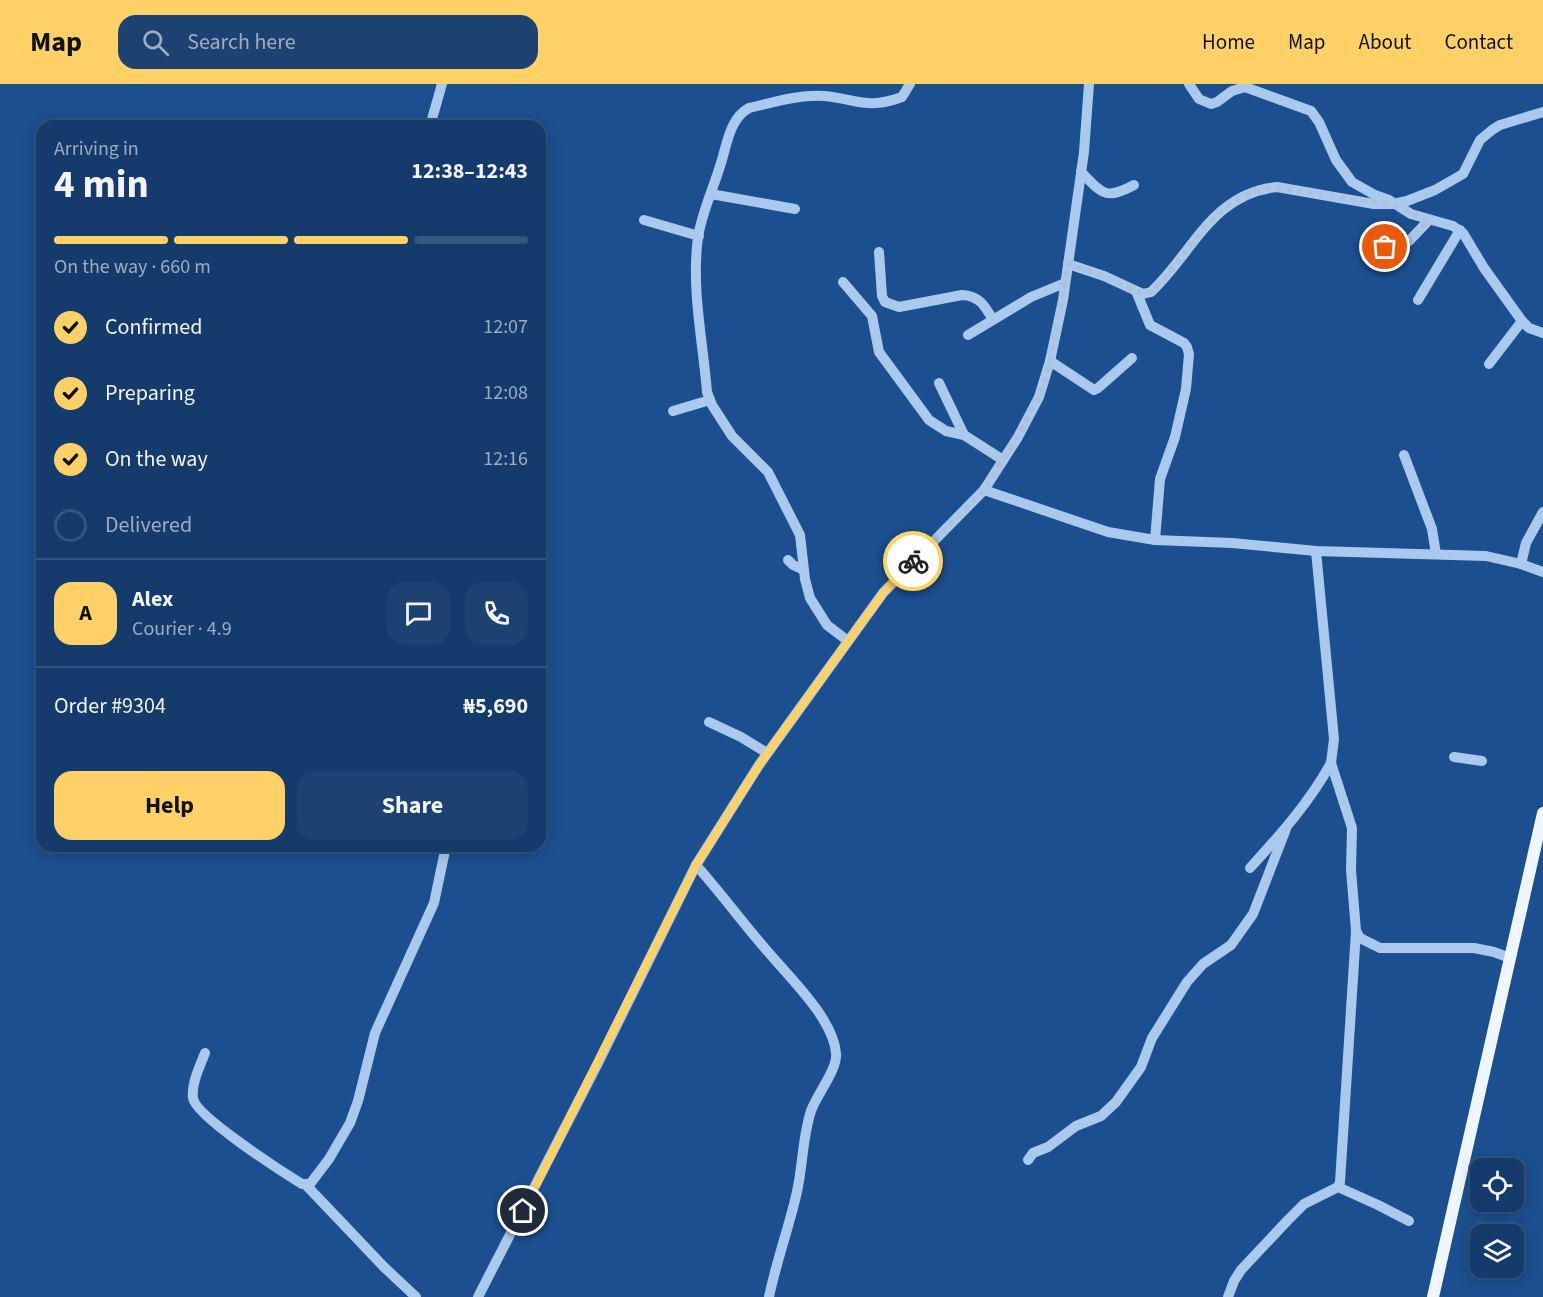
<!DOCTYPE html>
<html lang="en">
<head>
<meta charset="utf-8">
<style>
	:root { --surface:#143b6b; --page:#1d4271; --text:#f1f3f6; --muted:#9dadc1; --line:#33557e; --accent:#ffd166 }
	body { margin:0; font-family:"Source Sans 3",sans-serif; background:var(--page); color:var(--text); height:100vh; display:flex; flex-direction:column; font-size:22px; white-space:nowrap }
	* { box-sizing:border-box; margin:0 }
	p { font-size:20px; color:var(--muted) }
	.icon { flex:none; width:33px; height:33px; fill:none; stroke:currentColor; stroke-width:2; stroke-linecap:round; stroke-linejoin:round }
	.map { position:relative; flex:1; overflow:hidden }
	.side { position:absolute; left:36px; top:36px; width:510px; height:732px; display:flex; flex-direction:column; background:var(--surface); border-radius:18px; box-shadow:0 3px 15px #0003,0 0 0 2px var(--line) }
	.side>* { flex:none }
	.controls { position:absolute; left:1470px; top:1074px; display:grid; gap:12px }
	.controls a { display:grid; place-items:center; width:54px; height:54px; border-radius:12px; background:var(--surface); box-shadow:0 3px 15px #0003,0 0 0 2px var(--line); font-size:30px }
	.pin { position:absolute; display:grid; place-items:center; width:51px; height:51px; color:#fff; margin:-26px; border:3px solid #fff; border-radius:50%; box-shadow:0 2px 6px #0007 }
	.courier { position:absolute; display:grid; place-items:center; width:60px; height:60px; margin:-30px; border:4px solid #ffd166; border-radius:50%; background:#fff; color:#222; box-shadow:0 2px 8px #0007 }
	.summary em { font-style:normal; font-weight:700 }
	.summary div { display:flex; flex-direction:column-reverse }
	.summary { display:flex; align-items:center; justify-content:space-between; height:102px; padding:0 18px }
	h1 { font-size:39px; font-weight:700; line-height:45px }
	.bar { display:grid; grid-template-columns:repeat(4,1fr); gap:9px 6px; align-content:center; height:72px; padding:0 18px }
	.bar i { height:8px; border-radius:4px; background:var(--line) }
	.bar .active { background:var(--accent) }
	.bar p { grid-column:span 4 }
	.line { display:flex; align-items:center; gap:15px; padding:0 18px; border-top:2px solid var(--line) }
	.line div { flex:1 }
	.round { display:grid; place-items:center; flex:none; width:63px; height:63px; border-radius:18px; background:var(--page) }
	ol { padding:0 18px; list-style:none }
	li { display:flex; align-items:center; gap:18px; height:66px }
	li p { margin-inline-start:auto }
	li .icon { padding:6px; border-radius:50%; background:var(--accent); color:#111; stroke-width:4 }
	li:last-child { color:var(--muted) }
	li i { width:33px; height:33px; border:3px solid var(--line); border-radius:50% }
	.cta { display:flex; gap:12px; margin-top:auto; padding:12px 18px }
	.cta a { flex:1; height:69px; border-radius:18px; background:var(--accent); color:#111; font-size:24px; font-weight:700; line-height:69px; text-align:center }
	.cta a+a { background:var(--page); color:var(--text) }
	header { display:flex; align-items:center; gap:36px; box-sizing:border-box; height:84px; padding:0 30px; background:var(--accent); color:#111 }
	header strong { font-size:28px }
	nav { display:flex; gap:33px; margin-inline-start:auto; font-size:21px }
	.search { width:420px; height:54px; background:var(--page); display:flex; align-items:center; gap:15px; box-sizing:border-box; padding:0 21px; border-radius:18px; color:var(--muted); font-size:22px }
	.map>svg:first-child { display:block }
</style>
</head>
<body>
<header>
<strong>Map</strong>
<div class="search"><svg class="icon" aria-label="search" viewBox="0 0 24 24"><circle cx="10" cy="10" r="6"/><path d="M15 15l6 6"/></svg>Search here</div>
<nav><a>Home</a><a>Map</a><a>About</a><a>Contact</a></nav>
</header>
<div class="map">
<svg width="1543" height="1213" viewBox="0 0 1543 1213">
	<rect width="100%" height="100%" fill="#1b4f8f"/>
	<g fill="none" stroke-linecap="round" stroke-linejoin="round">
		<g stroke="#a9c9ee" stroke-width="10">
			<path d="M1189 0 1199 15 1211 20 1217 18 1232 7 1245 3 1311 27 1319 38 1336 76 1352 98 1375 111 1389 116 1411 130 1453 142 1463 149 1484 184 1522 237 1529 244 1543 249"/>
			<path d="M430 42 442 0"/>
			<path d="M1081 88C1102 109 1105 117 1134 101"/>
			<path d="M711 110 795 125"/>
			<path d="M644 136 699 152"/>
			<path d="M1385 163 1409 157 1429 136"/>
			<path d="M879 168 882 212 885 218 899 223 962 211C980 212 985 222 993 236"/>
			<path d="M1068 180 1104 192 1143 210 1151 208C1193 169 1211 110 1277 103L1374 120H1393L1407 117 1435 106 1463 90 1480 56 1492 46 1500 41 1543 28"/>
			<path d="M843 198 872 232 879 268 929 336 946 347 964 351 1003 376"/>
			<path d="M1136 207 1150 241 1184 259 1187 263 1189 270 1186 305 1175 353 1160 395 1155 456"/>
			<path d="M1418 216 1460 146"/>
			<path d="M968 251 1031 213 1065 199"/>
			<path d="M1050 277 1094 306 1098 304 1132 274"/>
			<path d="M1489 280 1522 237"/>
			<path d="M939 299 964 351"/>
			<path d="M673 327 710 316"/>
			<path d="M1404 371 1432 445 1436 470"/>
			<path d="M984 406 1108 448 1155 456 1232 459 1316 467 1486 472 1521 480 1543 488"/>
			<path d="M1316 467 1334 655 1331 679 1352 744 1351 786 1356 847 1360 854 1380 864H1474L1494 868 1510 874"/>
			<path d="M788 476 793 481 804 486"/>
			<path d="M1521 480 1526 459 1543 428"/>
			<path d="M848 557 827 541 810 514 805 495 800 451 768 388 732 352 712 321 707 308C703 258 691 204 698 153 702 128 714 103 721 79 727 60 730 34 749 24 771 19 801 10 824 12 857 15 867 26 902 13L910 0"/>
			<path d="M709 638 741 653 767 669"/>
			<path d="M1454 673 1482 677"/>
			<path d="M696 781C719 807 740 835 763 862 785 889 833 933 836 969 838 985 817 1010 811 1027 802 1054 803 1084 796 1112 788 1146 776 1179 769 1213"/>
			<path d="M1250 784C1280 751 1309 719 1331 679"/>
			<path d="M205 969C200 982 191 1000 193 1014 195 1032 284 1089 302 1100H310L329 1075 350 1039 358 1017 375 949 434 819 446 762"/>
			<path d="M1028 1076 1033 1069 1048 1063 1076 1042 1101 1032 1116 1018 1141 983 1152 954 1187 898 1203 880 1231 861 1253 830 1286 745"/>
			<path d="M306 1101 384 1183 416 1213"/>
			<path d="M1338 1103 1378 1121 1409 1137"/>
			<path d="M478 1213 598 979 696 781 759 681 883 509 984 406 1018 353 1039 313 1050 277 1063 216 1084 68 1089 0"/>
			<path d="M1228 1213 1234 1197 1241 1186 1288 1136 1304 1120 1338 1103 1340 1098 1356 847"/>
		</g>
		<path stroke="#f0f6ff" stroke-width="12" d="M1433 1213 1543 729"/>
	</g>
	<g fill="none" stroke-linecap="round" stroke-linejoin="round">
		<path stroke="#afc1d8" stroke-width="6" stroke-dasharray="0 10.8" d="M913 477 984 406 1017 353 1039 313 1050 277 1068 180 1104 192 1143 210 1151 208C1193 169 1211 110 1276 103 1314 110 1353 116 1391 120 1397 121 1419 133 1429 136L1409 157 1385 163"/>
		<path stroke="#ffd166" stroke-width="8" d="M523 1127 696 781 759 681 883 509 913 477"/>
	</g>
</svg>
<div class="controls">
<a><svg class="icon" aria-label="locate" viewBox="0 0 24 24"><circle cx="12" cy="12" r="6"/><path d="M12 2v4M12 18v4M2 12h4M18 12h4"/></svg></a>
<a><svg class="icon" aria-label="layers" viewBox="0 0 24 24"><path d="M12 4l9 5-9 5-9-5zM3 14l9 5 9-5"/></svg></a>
</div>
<div class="pin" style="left:1385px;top:163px;background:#ea580c"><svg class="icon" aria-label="bag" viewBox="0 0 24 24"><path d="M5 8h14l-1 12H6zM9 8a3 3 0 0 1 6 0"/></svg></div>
<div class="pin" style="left:523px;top:1127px;background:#1f2937"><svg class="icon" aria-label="home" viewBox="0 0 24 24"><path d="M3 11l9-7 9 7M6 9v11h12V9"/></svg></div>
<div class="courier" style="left:913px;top:477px"><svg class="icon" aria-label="bike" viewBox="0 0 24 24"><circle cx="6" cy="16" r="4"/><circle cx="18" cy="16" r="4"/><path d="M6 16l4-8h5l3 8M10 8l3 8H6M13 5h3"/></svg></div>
<section class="side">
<div class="summary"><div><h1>4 min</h1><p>Arriving in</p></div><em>12:38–12:43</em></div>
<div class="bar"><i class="active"></i><i class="active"></i><i class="active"></i><i></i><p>On the way · 660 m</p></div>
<ol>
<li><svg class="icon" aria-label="check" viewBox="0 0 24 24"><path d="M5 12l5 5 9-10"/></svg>Confirmed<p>12:07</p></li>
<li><svg class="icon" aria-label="check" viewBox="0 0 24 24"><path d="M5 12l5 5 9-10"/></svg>Preparing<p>12:08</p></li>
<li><svg class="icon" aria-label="check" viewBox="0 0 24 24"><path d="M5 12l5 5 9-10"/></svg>On the way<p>12:16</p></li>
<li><i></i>Delivered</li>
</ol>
<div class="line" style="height:108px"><b class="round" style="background:var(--accent);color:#111">A</b><div><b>Alex</b><p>Courier · 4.9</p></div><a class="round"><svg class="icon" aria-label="chat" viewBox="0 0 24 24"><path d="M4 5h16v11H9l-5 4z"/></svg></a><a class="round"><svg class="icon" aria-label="phone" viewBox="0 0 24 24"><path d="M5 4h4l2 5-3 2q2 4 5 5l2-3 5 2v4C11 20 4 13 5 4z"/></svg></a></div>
<div class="line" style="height:78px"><div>Order #9304</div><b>₦5,690</b></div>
<div class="cta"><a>Help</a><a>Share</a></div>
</section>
</div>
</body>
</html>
